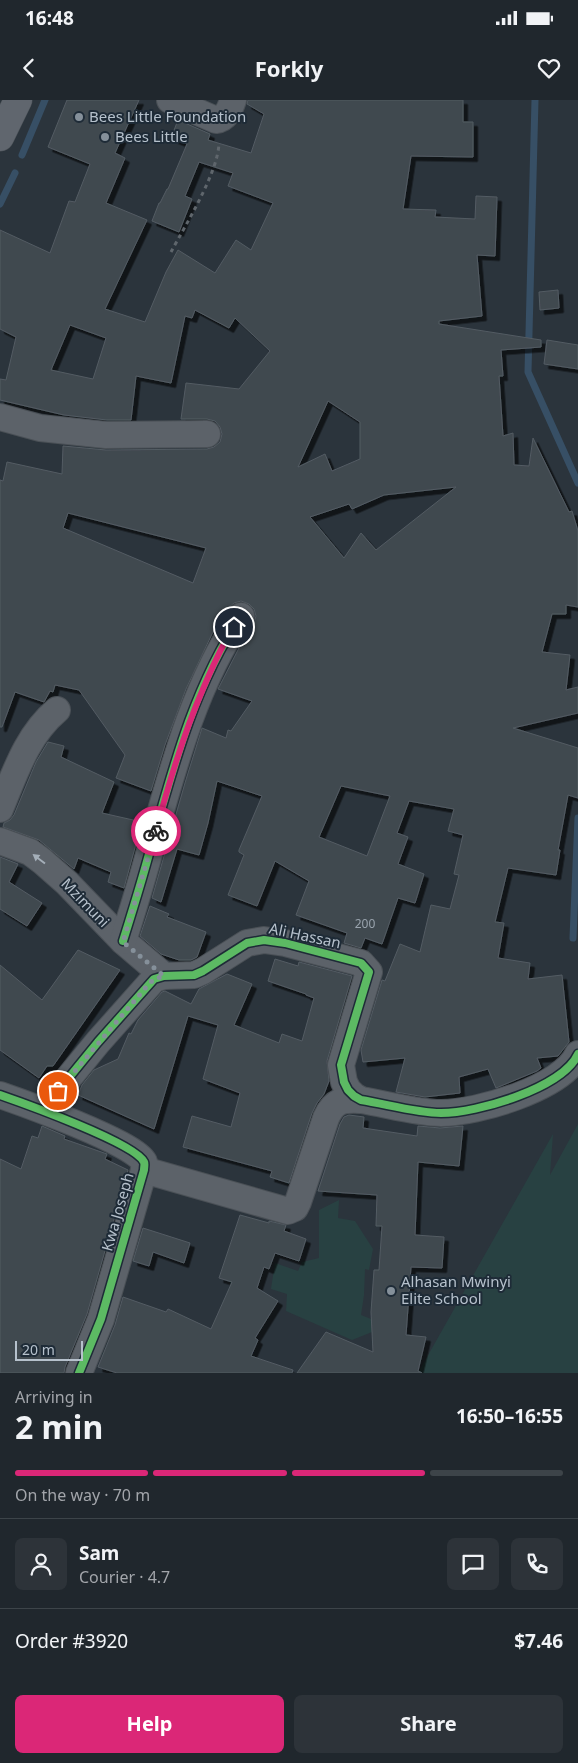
<!DOCTYPE html>
<html lang="en">
<head>
<meta charset="utf-8">
<style>
	:root { --surface:#20272d; --page:#2d3339; --text:#f1f3f6; --muted:#a2a5aa; --line:#3d4449; --accent:#db2777 }
	body { margin:0; font-family:"Noto Sans",sans-serif; background:var(--page); color:var(--text); height:100vh; display:flex; flex-direction:column; font-size:19px; white-space:nowrap }
	* { box-sizing:border-box; margin:0 }
	p { font-size:16px; color:var(--muted) }
	.icon { flex:none; width:28px; height:28px; fill:none; stroke:currentColor; stroke-width:2; stroke-linecap:round; stroke-linejoin:round }
	.map { position:relative; height:1273px; overflow:hidden }
	.panel { display:flex; flex-direction:column; background:var(--surface); flex:1 }
	.panel>* { flex:none }
	.scale { position:absolute; left:15px; bottom:12px; width:68px; box-sizing:border-box; padding-left:5px; border:2px solid #b6c1cc; border-top:0; font-size:14px; line-height:18px; white-space:nowrap; color:#b6c1cc; -webkit-text-stroke:4px #1e2b37; paint-order:stroke }
	.pin { position:absolute; display:grid; place-items:center; width:42px; height:42px; color:#fff; margin:-21px; border:2px solid #fff; border-radius:50%; box-shadow:0 1px 5px #0007 }
	.courier { position:absolute; display:grid; place-items:center; width:50px; height:50px; margin:-25px; border:4px solid #db2777; border-radius:50%; background:#fff; color:#222; box-shadow:0 1px 6px #0007 }
	.summary em { font-style:normal; font-weight:700 }
	.summary div { display:flex; flex-direction:column-reverse }
	.summary { display:flex; align-items:center; justify-content:space-between; height:85px; padding:0 15px }
	h1 { font-size:32px; font-weight:700; line-height:38px }
	.bar { display:grid; grid-template-columns:repeat(4,1fr); gap:8px 5px; align-content:center; height:60px; padding:0 15px }
	.bar i { height:6px; border-radius:4px; background:var(--line) }
	.bar .selected { background:var(--accent) }
	.bar p { grid-column:span 4 }
	.line { display:flex; align-items:center; gap:12px; padding:0 15px; border-top:1px solid var(--line) }
	.line div { flex:1 }
	.round { display:grid; place-items:center; flex:none; width:52px; height:52px; border-radius:8px; background:var(--page) }
	.button { display:flex; gap:10px; margin-top:auto; padding:10px 15px }
	.button a { flex:1; height:58px; border-radius:8px; background:var(--accent); color:#fff; font-size:20px; font-weight:700; line-height:58px; text-align:center }
	.button a+a { background:var(--page); color:var(--text) }
	.status { display:flex; justify-content:space-between; align-items:center; height:35px; padding:0 25px; background:var(--surface); direction:ltr }
	.status svg { height:14px; fill:currentColor }
	header { display:flex; justify-content:space-between; align-items:center; height:65px; padding:0 15px; background:var(--surface); font-size:22px; font-weight:700 }
	.map>svg:first-child { display:block }
</style>
</head>
<body>
<div class="status"><b>16:48</b><svg viewBox="0 0 49 12"><path d="M0 12V9h3v3zM5 12V6h3v6zM10 12V3h3v9zM15 12V0h3v12zM26 1h20v11H26zM47 4h2v5h-2z"/></svg></div>
<header><svg class="icon" aria-label="back" viewBox="0 0 24 24"><path d="M15 5l-7 7 7 7"/></svg>Forkly<svg class="icon" aria-label="heart" viewBox="0 0 24 24"><path d="M12 20l-8-8c-3-5 5-10 8-4 3-6 11-1 8 4z"/></svg></header>
<div class="map">
<svg width="578" height="1273" viewBox="0 0 578 1273">
	<defs>
		<filter id="shadow"><feDropShadow dx="4.5" dy="4.5" stdDeviation="0" flood-color="#0009"/></filter>
	</defs>
	<rect width="100%" height="100%" fill="#2b343c"/>
	<g fill="#284142">
		<path d="M578 1024V1273H418L553 1034 550 1075Z"/>
		<path d="M339 1100 338 1118 355 1121 373 1149 369 1170 365 1169 364 1195 361 1215 371 1219 372 1232 352 1240 286 1211 287 1194 271 1189 275 1163 298 1171 302 1162 319 1158V1110Z"/>
	</g>
	<g fill="none" stroke-linecap="round" stroke-linejoin="round">
		<g stroke="#374f65" stroke-width="7">
			<path d="M535 0 528 272 578 383"/>
			<path d="M22 55 45 0"/>
			<path d="M0 104 15 73"/>
			<path d="M573 838 578 718"/>
		</g>
	</g>
	<g fill="#41484f" stroke="#535c63" fill-rule="evenodd" filter="url(#shadow)">
		<path d="M67 0H139L115 53 125 58 106 103 147 120 105 209 145 222 166 172 178 150 215 173 236 140 251 150 273 103 228 86 233 73 199 62 185 96 192 99 179 132 152 121 159 103H160L167 89H168L187 44 171 38 178 20 210 34 208 40 251 53 264 14 247 4 248 0H463V22H473V57L411 56 403 109 436 110 435 117 475 119 476 96 497 97 495 156 477 155 482 216 439 221V224L541 240V247L501 250 503 276H499L503 336 513 333 514 365 529 366 533 338 569 412 572 411 578 431V507L566 505V514H552L542 552 570 555 566 590 578 587V613L513 628 578 648V698L568 695 558 750H560L556 775 508 768 495 822 504 823 498 858 530 863 528 879 562 875 569 942 558 956 537 958 541 968 537 971 496 988 488 969 459 977 460 993 425 997 396 992 405 958 363 962 361 950 382 880 385 881 400 844 420 852 431 805 450 809 459 775 454 774 463 735 448 731 454 709 409 701 397 733 408 737 398 764 424 774 415 803 398 798 382 844 365 838 361 848 344 843 347 833 296 815 309 781 275 761 257 806 228 795 244 755 239 752V750L262 696 217 681 208 723 199 755 177 749 161 802 152 798 185 683 202 628 226 638 228 630 231 631 252 601 218 589 239 548 254 523 256 516 254 509 249 504 241 501 234 503 228 508 212 534 186 589 165 645 151 691 116 678 125 655 79 590 55 585 53 592 50 591 44 602 15 592 2 627H0V380L3 381 7 362 62 374 63 346 106 350 207 349 214 347 220 342 222 334 220 327 215 321 207 319H181L186 283 239 289 270 251 235 218 229 228 195 210 192 218 185 216 171 283 136 276 131 320H107L64 315 0 300V279L6 280 16 237 0 229V130L50 153 69 101 75 102 90 64 48 47ZM70 225 106 238 93 279 51 270ZM328 301 360 322V359L332 371 325 354 298 367ZM456 387 376 450 361 433 344 458 310 417 349 404 352 409 384 395ZM68 413 206 448 193 483 63 428ZM341 686 390 696 367 756 319 737Z"/>
		<path d="M558 190 559 208 540 210 539 192Z"/>
		<path d="M547 240 578 245V269L544 264Z"/>
		<path d="M48 642 64 646 61 657 114 682 102 713 142 722 124 788 108 782 111 772 78 758 74 769 39 740 3 727 4 723 10 720 14 715 36 662Z"/>
		<path d="M0 757 18 764 9 782 42 803 27 826 0 809Z"/>
		<path d="M150 806 169 814 167 817 206 832 197 857 191 860H179L161 854 140 836Z"/>
		<path d="M78 850 120 870 53 966H47L39 978 0 950V865L42 900Z"/>
		<path d="M275 859 298 866 299 862 352 876 327 961 329 981 324 994 317 1003 312 1013 289 1083 270 1077 272 1071 183 1047 192 1016 231 1027 240 993 203 979 218 925 188 916 154 1029 78 995 82 985 94 970 118 959 129 933 131 934 138 920 162 892 165 891 191 904 199 889 227 874 252 884 234 925 279 943 282 934 302 941 314 898 306 895V894L268 881Z"/>
		<path d="M349 1015 364 1017 363 1028 417 1036 418 1026 440 1028 463 1026 459 1066 418 1062 415 1135 444 1137 442 1168 411 1167 406 1235 426 1237 418 1271 422 1273H297L326 1232 373 1252 371 1212 374 1170H379L382 1126H376L377 1095 318 1091 340 1024 344 1017Z"/>
		<path d="M42 1026 65 1036 64 1039 107 1054 105 1059 128 1070 87 1214 65 1267 64 1273H0V1059L21 1069 32 1036 38 1038Z"/>
		<path d="M240 1115 269 1123V1121L286 1125 284 1131 306 1139 299 1161 275 1153 269 1169 264 1167 257 1188 278 1201 255 1238 258 1240 251 1256 293 1270 292 1273H117L98 1267 115 1225 123 1197 166 1212 168 1209 211 1229 232 1182 219 1178Z"/>
		<path d="M143 1128 190 1143 184 1163 153 1152 149 1166 133 1161Z"/>
	</g>
	<g fill="none" stroke-linecap="round" stroke-linejoin="round">
		<g stroke="#4a5056" stroke-width="28">
			<g id="minor">
				<path d="M170 0 216 20C226 19 230 9 233 0"/>
				<path d="M0 317 40 328 106 335 207 334"/>
				<path d="M0 709C15 673 27 635 57 610"/>
				<path d="M0 741 30 752 42 761 67 783 123 841 164 876"/>
				<path d="M123 841C134 806 145 771 154 735 175 660 197 581 241 516"/>
				<path d="M0 995C23 1003 135 1043 144 1062 145 1064 144 1067 144 1070L101 1219 79 1273"/>
				<path d="M46 1011 58 991 98 942 154 879 164 876 194 875 203 871 247 843 264 840 285 843 361 863 369 872 341 965 344 982 348 990 354 996 361 1000C386 1004 417 1013 441 1013 477 1013 563 988 578 954"/>
				<path d="M144 1070 288 1111 295 1108 298 1102 326 1018C334 1000 343 999 361 1000"/>
			</g>
		</g>
		<g stroke="#4a5056" stroke-width="29">
			<path id="secondary" d="M0 37 18 0"/>
		</g>
		<path stroke="#5f666c" stroke-width="3" stroke-dasharray="4 4" stroke-linecap="butt" d="M171 152C186 124 218 73 219 43"/>
		<use href="#minor" stroke="#5c6269" stroke-width="26"/>
		<use href="#secondary" stroke="#60666e" stroke-width="28"/>
		<g stroke="#1e2b37" stroke-width="11">
			<g id="cycleway">
				<path d="M123 841C134 806 145 771 154 735 175 660 197 581 241 516"/>
				<path d="M0 995C23 1003 135 1043 144 1062 145 1064 144 1067 144 1070L101 1219 79 1273"/>
				<path d="M46 1011 58 991 98 942 154 879 164 876 194 875 203 871 247 843 264 840 285 843 361 863 369 872 341 965 344 982 348 990 354 996 361 1000C386 1004 417 1013 441 1013 477 1013 563 988 578 954"/>
			</g>
		</g>
		<use href="#cycleway" stroke="#5cba63" stroke-width="8"/>
	</g>
	<defs><path id="oneway-solid" d="M-6-.8H1V-3.2L6.5 0L1 3.2V.8H-6Z" transform="scale(1.25)"/></defs>
	<use fill="#a4aeb8" href="#oneway-solid" transform="translate(39 759) rotate(-143)"/>
	<g fill="none" stroke-linecap="round" stroke-linejoin="round">
		<path stroke="#85909a" stroke-width="5" stroke-dasharray="0 9" d="M58 991 147 886 154 879 164 876 123 842 156 731"/>
		<path stroke="#db2777" stroke-width="6" d="M156 731C169 682 183 635 203 589 212 568 221 546 234 527"/>
	</g>
	<g fill="#85909a" stroke="#1e2b37" stroke-width="2">
		<circle cx="79" cy="17" r="5"/>
		<circle cx="105" cy="37" r="5"/>
		<circle cx="391" cy="1191" r="5"/>
	</g>
	<g text-anchor="middle" stroke-width="4" stroke-linejoin="round" paint-order="stroke">
		<g font-size="12" fill="#99a3ad">
			<text x="365" y="828">200</text>
		</g>
		<g font-size="15" fill="#b6c1cc" stroke="#1e2b37" text-anchor="start">
			<text x="89" y="22">Bees Little Foundation</text>
			<text x="115" y="42">Bees Little</text>
			<text x="401" y="1187">Alhasan Mwinyi<tspan x="401" dy="17">Elite School</tspan></text>
		</g>
		<g font-size="15" fill="#b6c1cc" stroke="#1e2b37">
			<text transform="translate(85 803) rotate(46)" y="5">Mzimuni</text>
			<text transform="translate(305 836) rotate(12)" y="5">Ali Hassan</text>
			<text transform="translate(118 1112) rotate(-74)" y="5">Kwa Joseph</text>
		</g>
	</g>
</svg>
<div class="scale">20 m</div>
<div class="pin" style="left:58px;top:991px;background:#ea580c"><svg class="icon" aria-label="bag" viewBox="0 0 24 24"><path d="M5 8h14l-1 12H6zM9 8a3 3 0 0 1 6 0"/></svg></div>
<div class="pin" style="left:234px;top:527px;background:#1f2937"><svg class="icon" aria-label="home" viewBox="0 0 24 24"><path d="M3 11l9-7 9 7M6 9v11h12V9"/></svg></div>
<div class="courier" style="left:156px;top:731px"><svg class="icon" aria-label="bike" viewBox="0 0 24 24"><circle cx="6" cy="16" r="4"/><circle cx="18" cy="16" r="4"/><path d="M6 16l4-8h5l3 8M10 8l3 8H6M13 5h3"/></svg></div>
</div>
<section class="panel">
<div class="summary"><div><h1>2 min</h1><p>Arriving in</p></div><em>16:50–16:55</em></div>
<div class="bar"><i class="selected"></i><i class="selected"></i><i class="selected"></i><i></i><p>On the way · 70 m</p></div>
<div class="line" style="height:90px"><a class="round"><svg class="icon" aria-label="person" viewBox="0 0 24 24"><circle cx="12" cy="8" r="4"/><path d="M4 21q1-7 8-7t8 7"/></svg></a><div><b>Sam</b><p>Courier · 4.7</p></div><a class="round"><svg class="icon" aria-label="chat" viewBox="0 0 24 24"><path d="M4 5h16v11H9l-5 4z"/></svg></a><a class="round"><svg class="icon" aria-label="phone" viewBox="0 0 24 24"><path d="M5 4h4l2 5-3 2q2 4 5 5l2-3 5 2v4C11 20 4 13 5 4z"/></svg></a></div>
<div class="line" style="height:65px"><div>Order #3920</div><b>$7.46</b></div>
<div class="button"><a>Help</a><a>Share</a></div>
</section>
</body>
</html>
